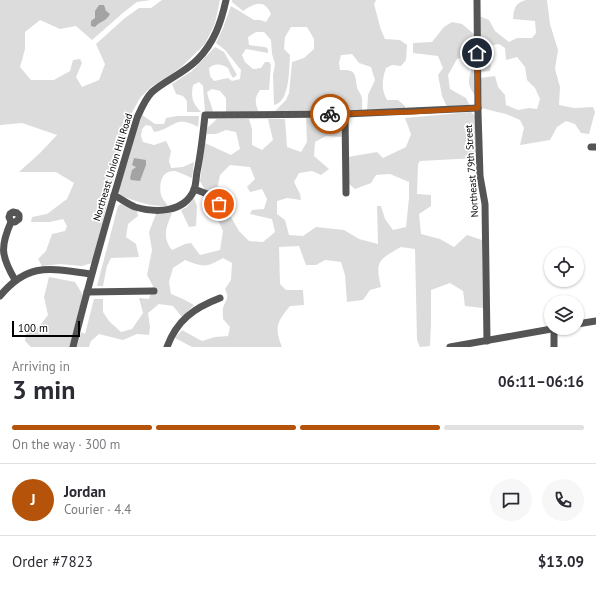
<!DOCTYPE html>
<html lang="en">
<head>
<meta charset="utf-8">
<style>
	:root { --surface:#fff; --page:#f7f7f7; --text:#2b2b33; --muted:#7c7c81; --line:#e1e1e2; --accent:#b45309 }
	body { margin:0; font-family:"PT Sans",sans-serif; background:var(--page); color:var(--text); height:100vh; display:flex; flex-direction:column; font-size:15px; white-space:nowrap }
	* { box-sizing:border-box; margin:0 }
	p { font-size:13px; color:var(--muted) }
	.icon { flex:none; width:22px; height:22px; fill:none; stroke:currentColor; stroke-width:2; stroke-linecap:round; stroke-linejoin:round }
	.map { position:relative; height:347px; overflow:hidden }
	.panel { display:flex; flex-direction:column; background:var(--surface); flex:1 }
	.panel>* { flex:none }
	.buttons { position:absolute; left:544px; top:247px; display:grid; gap:8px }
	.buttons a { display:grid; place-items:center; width:40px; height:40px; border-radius:50%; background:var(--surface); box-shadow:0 1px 3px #0004; font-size:20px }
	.scale { position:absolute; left:12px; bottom:10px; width:68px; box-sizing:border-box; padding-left:4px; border:2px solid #000; border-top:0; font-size:11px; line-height:14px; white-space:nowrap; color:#000; -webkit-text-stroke:3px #fff; paint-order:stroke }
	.pin { position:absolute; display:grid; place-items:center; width:34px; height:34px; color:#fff; margin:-17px; border:2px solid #fff; border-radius:50%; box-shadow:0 1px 4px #0007 }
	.courier { position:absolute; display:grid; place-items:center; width:40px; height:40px; margin:-20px; border:3px solid #b45309; border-radius:50%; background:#fff; color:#222; box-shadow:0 1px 5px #0007 }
	.summary em { font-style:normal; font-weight:700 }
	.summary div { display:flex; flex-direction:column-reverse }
	.summary { display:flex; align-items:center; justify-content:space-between; height:68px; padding:0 12px }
	h1 { font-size:26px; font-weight:700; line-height:30px }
	.bar { display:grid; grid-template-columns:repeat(4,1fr); gap:6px 4px; align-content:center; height:48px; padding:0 12px }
	.bar i { height:5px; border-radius:3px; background:var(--line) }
	.bar .active { background:var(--accent) }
	.bar p { grid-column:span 4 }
	.line { display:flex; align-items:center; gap:10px; padding:0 12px; border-top:1px solid var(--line) }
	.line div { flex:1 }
	.round { display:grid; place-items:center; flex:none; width:42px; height:42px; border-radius:21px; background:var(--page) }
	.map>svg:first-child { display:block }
</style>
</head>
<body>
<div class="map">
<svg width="596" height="347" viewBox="0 0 596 347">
	<rect width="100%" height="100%" fill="#fff"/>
	<g fill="#dcdcdc">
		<path d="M0 0H151L137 2 124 12 92 40 76 26 60 29 40 20 25 32V49L20 67 31 80H54L70 71 73 60 80 59 82 63 76 77 82 87 99 80 105 64 96 44 125 18 139 8H151L162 0H220L215 23 205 44 179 69 151 87 140 98 129 118 92 263 82 266 60 264 42 266 38 259 46 251 52 234 65 231 67 226 63 219 50 222H31L32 217 47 214 67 199 74 183 56 172H19L40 153 57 135 22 123 0 125Z"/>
		<path d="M232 0H376L374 4 381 30 385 39 400 40 407 45 406 60 401 66 392 65 386 68C382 80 381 89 387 100H398L405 106V109L367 111 368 95 375 80 371 67 359 63 352 54 341 55 339 63 340 70C356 69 355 74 357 87 357 90 360 92 361 95 363 99 362 106 362 111L275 113V111L286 100 289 93 292 62 304 58 314 49V39L307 27H291L285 37 284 49 290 55C289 69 290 102 274 105L273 75 275 64 272 54 271 40 264 32H256L248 37 249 45 265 47 268 49V53L246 49 242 55 245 62 253 69 261 68 265 62H269L271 65 269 90H260C254 98 255 103 259 113L226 112V98L220 91 212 89 207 92C208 99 212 105 213 112H205L203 86 199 82 193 85C191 98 192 102 201 112H187V101L183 96 176 94 172 84 192 71 215 47 224 52 237 75 233 78 230 73 228 68C221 64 216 63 209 68L210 76 214 81 228 78 232 81 240 79 241 70 225 50 216 43 223 28 231 6 254 20H260L266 22 271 14C265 0 256 2 243 11L232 2Z"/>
		<path d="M526 0H547L550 24 558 50 555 69 560 87 559 105 574 108 593 107 595 112 589 134 581 133 575 124 566 121 557 127 550 140 520 145 524 128 520 120 506 114 481 108 480 78 495 76 498 87 505 95 506 105 518 110 529 108 537 109 540 99 535 88 527 80 525 67 517 57 506 60 505 48 499 44 488 46 485 58 491 65 490 71 480 72 479 16 489 20 495 31 509 42 517 38H532L536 33 535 21 513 19C514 8 515 3 526 0Z"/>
		<path d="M452 22 462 24 474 34 475 95C467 85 468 80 472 68L467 56 457 59 448 75 450 89 466 98 470 106 447 107 442 96 438 75 443 68 438 56 413 53V43L432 42 444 27Z"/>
		<path d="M471 112 475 116 476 158 420 161 418 164 417 194 431 195V206L419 214 421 234 440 239 454 247 467 235 482 240 483 308 465 306 463 291 450 283 431 290V323L430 346 420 347 417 340 415 249 401 247C378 260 375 261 381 287L370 290 363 300 347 302 345 275 341 262 325 260 316 265H306L299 246 279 247 280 284 286 290H303L304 305 290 306C277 322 274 327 282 347H192L175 338 182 330 202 341 215 337 228 336 230 327 223 319C223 316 222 309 224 305 227 298 229 298 225 289L231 280 232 263 223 258C206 268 203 267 185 260L173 268 169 282 171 294 183 299 194 305 182 317 173 306 159 304 148 313 150 327 149 335 137 334 123 340 99 334 91 341 89 347H77L81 332 85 334 94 299H103V312L109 321 121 332 132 329 143 313 139 298 149 299 153 286 147 275 152 250 149 232 156 214 172 213C166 227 162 238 172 250L185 244 191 243 200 255 220 250 223 231 218 220 220 209 228 212 239 231 249 241 263 242 275 232 272 219 250 214 252 210 264 209 267 199 262 189 250 192 247 187 255 179 250 167 230 165 220 175 216 194 205 190 200 181 205 143 231 155 240 149 236 132 226 130 216 134H207V128L217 119H249L252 129V145L262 150 273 140 268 119H285L287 147 301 152 307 142 306 118H334L340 124 342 137 326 136 315 142 314 156 329 169 321 175 312 171 299 173 294 182 300 194 301 200 287 198 277 201V214L285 220 289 235 303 236 316 227 344 230 359 239 378 244 377 206H381L385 219 393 230 406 227 409 198V182L390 174 376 175 371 183 355 189 349 184 348 157 377 152 383 158 406 147 411 134 405 118Z"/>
		<path d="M142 115 155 124H164L166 118 177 116H199L198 127C175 114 174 129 154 132L151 126 146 125 142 129 141 136 143 142 154 145 166 141 171 151 169 161 171 168 183 167 194 162 192 178C187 176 180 172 174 171 161 171 159 184 161 195 162 198 165 202 168 206 151 207 136 201 121 196L118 190 132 140Z"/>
		<path d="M194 198 197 206 196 226 189 227 181 210 187 207Z"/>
		<path d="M121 204 137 210 138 216 128 224 126 237 136 244 139 257 111 258 107 266 103 286H97L118 206Z"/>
		<path d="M49 277 75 282 83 295 70 347H31L25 341 26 330 38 328 48 315 44 297Z"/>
	</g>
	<g fill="#a3a3a3">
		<path d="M99 5H104L106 11 110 14C106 22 100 21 95 27L91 26V21L95 18V11Z"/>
		<path d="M134 158 146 160V165L140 181 131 180 130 178 132 170 136 167 132 165Z"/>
	</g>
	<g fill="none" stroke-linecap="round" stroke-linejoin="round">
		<g stroke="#555" stroke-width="7">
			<path d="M477 0 478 112 480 176 485 204 487 341"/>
			<path d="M345 114 346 193"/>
			<path d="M591 147H596"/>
			<path d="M194 189 218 198"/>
			<circle cx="223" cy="200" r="5.5"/>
			<path d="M114 195C121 199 128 204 135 207 156 213 184 213 194 190 196 185 196 178 197 172 201 153 203 134 205 115L345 114 478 108"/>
			<path d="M11 222 9 217 10 214 13 212 17 213 19 215V219L15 222H11C0 247 1 256 15 280"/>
			<path d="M87 292 154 291"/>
			<path d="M0 296C29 261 51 269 91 274"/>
			<path d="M577 324 596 321"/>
			<path d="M554 328V347"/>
			<path d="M73 347C92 270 114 194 137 118 141 109 145 99 152 92 166 80 184 73 197 60 214 43 221 23 226 0"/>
			<path d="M167 347C177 320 194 308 220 298"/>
			<path d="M450 347 557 328"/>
		</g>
	</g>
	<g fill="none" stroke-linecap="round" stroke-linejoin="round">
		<path stroke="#595959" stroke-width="4" stroke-dasharray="0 7.2" d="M219 204 218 198 194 190 200 160 205 115 330 114"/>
		<path stroke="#b45309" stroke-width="5" d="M330 114 411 112 478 108 477 53"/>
	</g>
	<g text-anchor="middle" stroke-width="3.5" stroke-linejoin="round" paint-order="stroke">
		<g font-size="10" fill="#000" stroke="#fff">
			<text transform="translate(112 167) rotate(-73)" y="4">Northeast Union Hill Road</text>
			<text transform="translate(471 171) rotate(-94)" y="4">Northeast 79th Street</text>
		</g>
	</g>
</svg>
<div class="buttons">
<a><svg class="icon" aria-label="locate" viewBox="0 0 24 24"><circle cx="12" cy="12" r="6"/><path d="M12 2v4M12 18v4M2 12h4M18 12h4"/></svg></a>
<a><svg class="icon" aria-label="layers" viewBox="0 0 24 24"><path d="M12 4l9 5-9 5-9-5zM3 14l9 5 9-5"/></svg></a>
</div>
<div class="scale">100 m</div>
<div class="pin" style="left:219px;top:204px;background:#ea580c"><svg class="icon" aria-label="bag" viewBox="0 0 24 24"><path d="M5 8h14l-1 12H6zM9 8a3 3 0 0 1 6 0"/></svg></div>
<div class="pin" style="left:477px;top:53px;background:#1f2937"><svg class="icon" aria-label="home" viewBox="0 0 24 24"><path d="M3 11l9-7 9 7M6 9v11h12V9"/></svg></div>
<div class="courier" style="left:330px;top:114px"><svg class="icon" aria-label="bike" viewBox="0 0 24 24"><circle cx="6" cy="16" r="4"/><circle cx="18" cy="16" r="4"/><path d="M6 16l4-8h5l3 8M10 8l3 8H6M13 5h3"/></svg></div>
</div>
<section class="panel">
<div class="summary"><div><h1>3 min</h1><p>Arriving in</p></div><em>06:11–06:16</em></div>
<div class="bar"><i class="active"></i><i class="active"></i><i class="active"></i><i></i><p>On the way · 300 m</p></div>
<div class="line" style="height:72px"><b class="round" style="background:var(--accent);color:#fff">J</b><div><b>Jordan</b><p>Courier · 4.4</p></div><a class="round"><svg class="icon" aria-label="chat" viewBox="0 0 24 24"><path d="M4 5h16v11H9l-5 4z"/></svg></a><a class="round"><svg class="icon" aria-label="phone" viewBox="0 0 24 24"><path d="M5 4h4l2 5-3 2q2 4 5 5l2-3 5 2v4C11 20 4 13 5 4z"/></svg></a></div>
<div class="line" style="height:52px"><div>Order #7823</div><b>$13.09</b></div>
</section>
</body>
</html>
